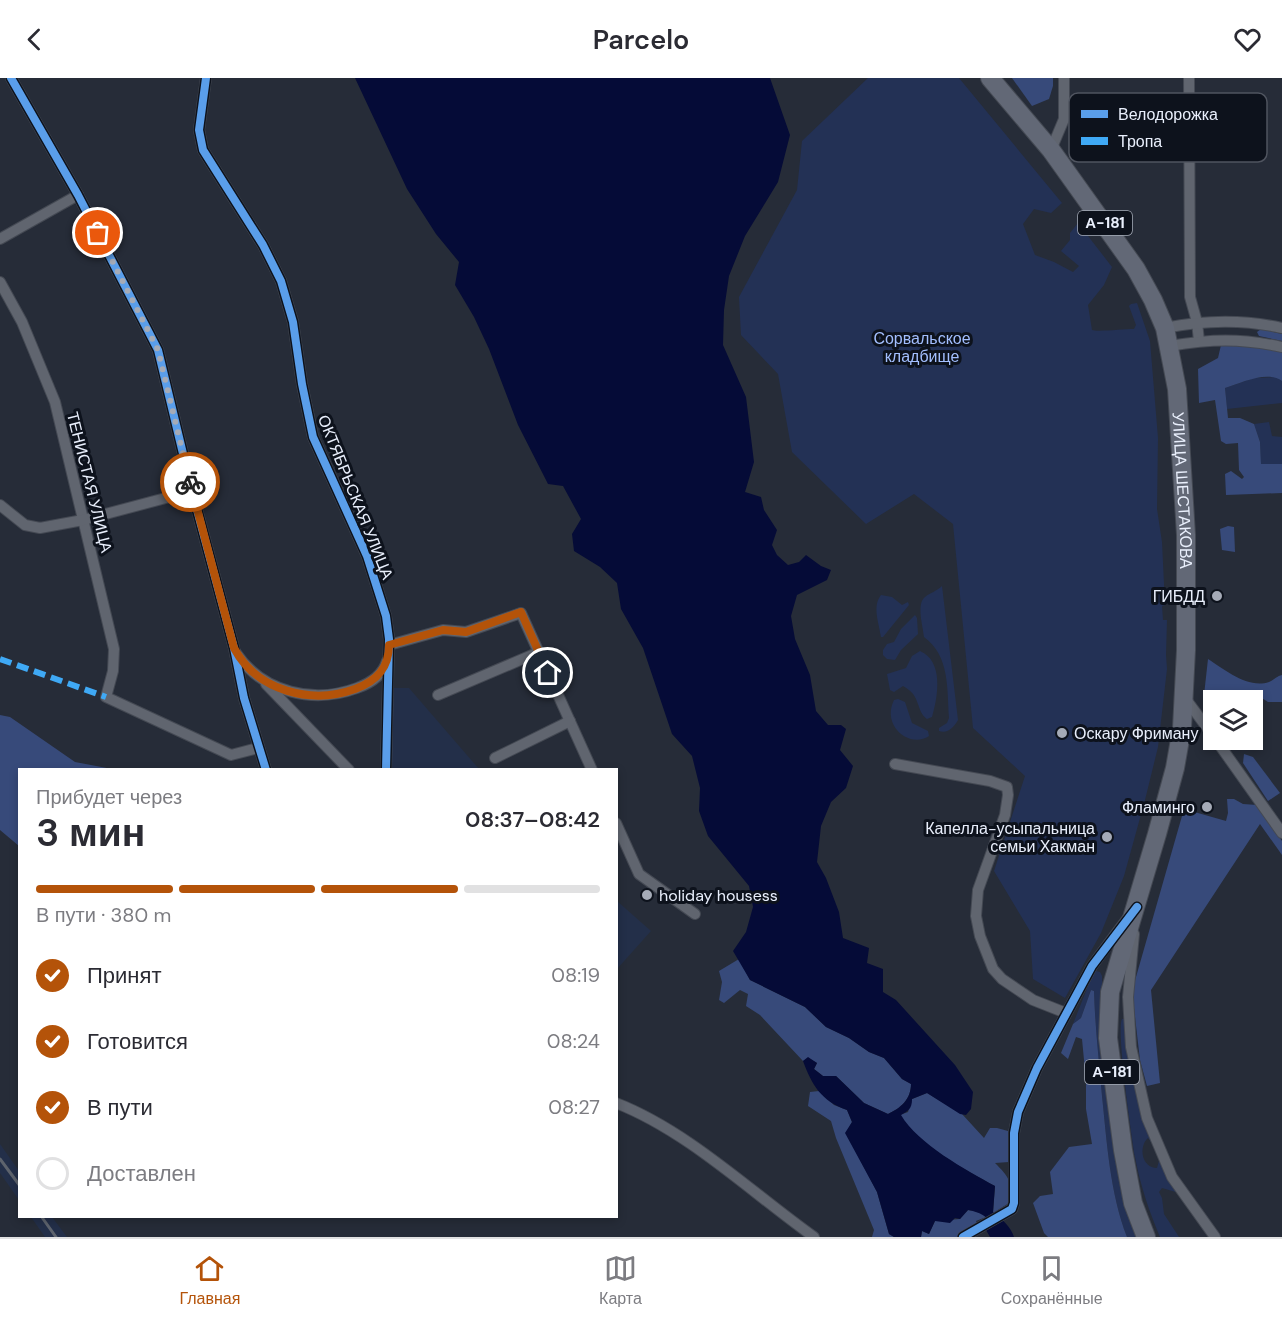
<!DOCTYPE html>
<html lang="ru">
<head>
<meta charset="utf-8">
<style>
	:root { --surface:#fff; --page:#f7f7f7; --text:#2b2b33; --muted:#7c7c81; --line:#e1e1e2; --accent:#b45309 }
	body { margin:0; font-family:"DM Sans",sans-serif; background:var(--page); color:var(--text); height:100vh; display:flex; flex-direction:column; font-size:22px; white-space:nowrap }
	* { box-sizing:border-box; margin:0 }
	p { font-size:20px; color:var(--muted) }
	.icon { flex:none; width:33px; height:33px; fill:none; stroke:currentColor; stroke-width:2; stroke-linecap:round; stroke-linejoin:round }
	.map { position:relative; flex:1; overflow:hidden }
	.drawer { position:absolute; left:18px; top:690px; width:600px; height:450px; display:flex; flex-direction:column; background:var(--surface); border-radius:0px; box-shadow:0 3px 9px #0003 }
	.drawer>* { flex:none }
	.buttons { position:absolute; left:1203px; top:612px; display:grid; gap:12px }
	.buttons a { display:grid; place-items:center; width:60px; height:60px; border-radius:0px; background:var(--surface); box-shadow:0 3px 9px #0003; font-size:30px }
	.pin { position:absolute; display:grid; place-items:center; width:51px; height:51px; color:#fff; margin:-26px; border:3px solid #fff; border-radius:50%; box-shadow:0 2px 6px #0007 }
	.courier { position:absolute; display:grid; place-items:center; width:60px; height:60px; margin:-30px; border:4px solid #b45309; border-radius:50%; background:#fff; color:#222; box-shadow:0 2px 8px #0007 }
	.head em { font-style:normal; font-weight:600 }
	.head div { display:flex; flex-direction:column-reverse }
	.head { display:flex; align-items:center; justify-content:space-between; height:102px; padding:0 18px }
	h1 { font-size:39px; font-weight:600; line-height:45px }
	.bar { display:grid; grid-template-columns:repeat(4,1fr); gap:9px 6px; align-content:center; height:72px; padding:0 18px }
	.bar i { height:8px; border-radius:4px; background:var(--line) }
	.bar .on { background:var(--accent) }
	.bar p { grid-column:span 4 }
	ol { padding:0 18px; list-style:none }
	li { display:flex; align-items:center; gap:18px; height:66px }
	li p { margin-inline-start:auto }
	li .icon { padding:6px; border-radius:50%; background:var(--accent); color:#fff; stroke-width:4 }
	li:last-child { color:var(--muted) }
	li i { width:33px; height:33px; border:3px solid var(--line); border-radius:50% }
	header { display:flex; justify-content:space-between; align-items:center; height:78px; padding:0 18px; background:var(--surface); font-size:27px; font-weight:600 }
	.tab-bar { display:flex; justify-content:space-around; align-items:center; height:84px; border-top:2px solid var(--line); background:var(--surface); font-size:16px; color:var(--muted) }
	.tab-bar a { display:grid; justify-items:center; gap:3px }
	.tab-bar .on { color:var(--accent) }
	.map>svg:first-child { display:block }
</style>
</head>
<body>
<header><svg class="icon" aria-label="back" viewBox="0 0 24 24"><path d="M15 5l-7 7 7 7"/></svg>Parcelo<svg class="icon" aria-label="heart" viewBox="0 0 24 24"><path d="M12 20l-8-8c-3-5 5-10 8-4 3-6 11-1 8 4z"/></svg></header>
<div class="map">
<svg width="1282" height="1159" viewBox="0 0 1282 1159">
	<rect width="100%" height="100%" fill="#262c38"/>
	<g fill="#232f49">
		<path d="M393 610H409L479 691 391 692Z"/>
		<path d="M617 823 651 853 617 891H616Z"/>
		<path d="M0 1066 19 1093V1122L0 1095Z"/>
		<path d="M31 1139H52L67 1159H45Z"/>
	</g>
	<g fill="#233155">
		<path d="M868 0H959L1062 125 1051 135 1034 131 1023 146 1035 177 1054 184 1073 194 1079 188 1061 173 1070 162V155L1078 145 1112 189 1104 207 1088 227 1092 252C1097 254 1124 251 1134 251L1136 247 1129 228 1131 226 1137 225 1150 263 1158 360 1157 431 1162 464 1165 527 1162 528 1163 542H1167L1166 577 1167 591 1158 669 1145 722 1124 798 1101 855 1065 920 1033 901 1030 853 994 793 1025 698 973 650 953 446 914 416 866 446 792 374 778 296 741 257 739 219 797 112 802 63Z"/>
		<path d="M1277 299 1282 303V325L1227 331 1225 310 1254 300Z"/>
		<path d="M1269 344 1272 358 1282 359V386H1261L1260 364 1254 346Z"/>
		<path d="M942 508 958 642C954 649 948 656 939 653V650L947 645 949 640C947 611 950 578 924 559 923 548 916 526 925 519 930 515 937 513 942 508Z"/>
		<path d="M881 517 892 519 902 527 908 524 909 527 883 559H881C879 545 872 528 881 517Z"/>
		<path d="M915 537 917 540 918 556 901 572 895 582 887 581 883 577V572L887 566 894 564 901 551Z"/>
		<path d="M920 573C944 583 938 619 932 639L927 641C915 632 922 618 903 608L894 614 890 612 887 596 906 590 912 578Z"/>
		<path d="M898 621 905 624 912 645 928 653 929 658C910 671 881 648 894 622Z"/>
		<path d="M1096 893 1100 894 1102 898 1103 923 1140 1159H1127C1110 1115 1107 1065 1102 1018 1099 983 1095 948 1094 913L1091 912 1081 940 1073 946 1092 898Z"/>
		<path d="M1122 941H1125L1155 1069 1148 1060C1138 1069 1142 1090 1157 1090L1160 1079 1179 1115 1162 1110 1159 1114 1162 1120 1164 1136 1179 1159H1160C1149 1133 1140 1106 1135 1079 1132 1060 1116 951 1122 941Z"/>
	</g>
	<g fill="#374a7a">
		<path d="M1012 0H1053V8L1049 21 1032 28Z"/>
		<path d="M1261 251 1282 256V263L1259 258 1257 254Z"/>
		<path d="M1250 265 1282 274V303C1267 292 1241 305 1225 310L1228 340H1240L1254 346 1260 364 1261 386H1282V415L1226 417 1225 396 1231 393 1242 401 1244 399 1239 392 1238 365 1226 366 1221 363 1215 322 1199 325 1198 291 1218 280 1221 267Z"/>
		<path d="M1228 448 1234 449 1235 474 1222 472 1220 451Z"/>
		<path d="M1208 581C1225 592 1248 611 1269 604 1274 602 1277 598 1282 597V624H1268L1254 615 1237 613 1233 622H1214L1213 639 1207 635 1203 626Z"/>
		<path d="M0 637 10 639 75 684 112 691 20 692 19 768 0 752Z"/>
		<path d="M1244 676 1253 679 1280 715 1268 723 1243 685Z"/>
		<path d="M1227 721H1234L1243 726 1257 727 1282 763V777L1260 746 1151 912 1160 1005 1147 1008 1140 982 1132 913 1184 731 1226 743 1228 735Z"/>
		<path d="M739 881 750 902 805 929 826 949 849 960 869 974 884 980 902 1001 911 1006C911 1021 901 1030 888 1036L864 1025 836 998H823L814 991 817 985 808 980 803 983 760 937 746 928 748 916 740 912 724 925 719 922 722 904 719 893Z"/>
		<path d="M1091 912 1094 913C1095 949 1099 982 1102 1018 1107 1065 1110 1115 1127 1159H1048L1044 1155 1033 1125 1040 1118 1053 1116 1050 1094 1069 1069 1092 1066 1086 1031V1003L1082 961 1076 959 1068 981 1061 975 1073 946 1081 940Z"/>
		<path d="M819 1013 834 1027 847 1032 852 1044 846 1055 877 1114 889 1156 894 1159H872L874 1152 836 1060 831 1043 808 1028 810 1014Z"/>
		<path d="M927 1015 962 1036 984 1060 990 1050H997L1008 1053 1009 1084 995 1085C1009 1099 1013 1104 1009 1125L993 1135 995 1108C965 1092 917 1066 900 1037L908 1034 912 1021Z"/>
		<path d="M968 1132 980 1134 986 1139 976 1143 978 1148 958 1159H921L922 1153 929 1156 935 1143 960 1141Z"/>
	</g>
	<path fill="#050b37" d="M355 0H770L790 57 778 104 745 158 729 198 724 232 723 267 746 319 754 384 745 414 761 419 764 432 777 452 772 467 777 477 788 487 799 484 806 477 821 488 831 492 827 502 797 517 791 538 795 561 810 597 816 633 828 647H841L846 651 840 672 853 688 846 710 831 724 821 748 817 784 826 800 839 834 843 860 869 870 867 885 883 891V914L896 922 955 987 973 1014 971 1031 966 1037 960 1036 927 1015 912 1021C912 1031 908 1033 901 1037 918 1066 966 1092 995 1108L993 1134C1001 1140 1011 1149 1014 1159H990L986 1152 993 1148C988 1138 979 1134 968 1132L960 1141 955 1140 950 1145 935 1143 929 1156 922 1153 921 1159H894L889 1156 877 1114 845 1055 852 1044 847 1032C821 1023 812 1007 803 983L808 979 817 985 814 991 823 998H836L864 1025 888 1036C901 1030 911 1021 911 1006L902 1001 884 980 869 974 849 960 826 949 805 929 750 902 733 873 746 854 753 829 749 808 708 758 699 733 700 710 692 678 672 656 643 570 621 531 617 505 600 489 574 473 572 456 581 441 563 408 548 406 518 347 489 271 474 239 455 207 459 184 436 156 407 111Z"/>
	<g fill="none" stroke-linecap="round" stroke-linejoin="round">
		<g stroke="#444953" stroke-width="12">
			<g id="minor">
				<path d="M11 0 78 117 158 272 192 413 234 570 244 620 266 692"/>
				<path d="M206 0 199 52 203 72 263 167 281 203 293 244 302 306 313 359 367 478 386 538 389 561 386 692"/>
				<path d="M1189 0 1190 219 1197 244 1199 263"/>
				<path d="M1051 72 1064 41V0"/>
				<path d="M0 161 78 117"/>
				<path d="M0 204 22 244 55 324 114 571 113 593 106 619 231 677 258 670"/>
				<path d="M1165 250C1205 242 1242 241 1282 250"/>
				<path d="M1169 268C1211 261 1240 260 1282 269"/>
				<path d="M0 427 25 447 40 450 83 442 192 413"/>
				<path d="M389 567 443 552 466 554 521 535 592 692"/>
				<path d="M236 575C263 615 314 626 357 610 371 605 383 597 387 583"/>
				<path d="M266 606 349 692"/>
				<path d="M438 617 539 574"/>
				<path d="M1185 620 1214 659"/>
				<path d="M1216 662 1282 755"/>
				<path d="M495 680 570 643"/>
				<path d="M895 686 990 703 1007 709 1008 717 1005 737 978 812 976 838 980 858 993 891 1002 901 1033 922 1066 935"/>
				<path d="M616 745 639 796 695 836"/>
				<path d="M1134 856 1128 919 1131 969 1147 1040 1172 1099 1215 1159"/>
				<path d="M616 1025C688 1053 752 1115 814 1159"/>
				<path d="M963 1159 1012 1131 1014 1125V1055L1018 1034 1037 990 1092 888 1127 841"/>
			</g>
		</g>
		<g stroke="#444953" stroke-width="20">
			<g id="primary">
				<path id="s1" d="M990 0 1051 72 1136 191 1153 222 1165 250 1177 311 1186 457V572L1182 650 1175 690 1157 756 1110 914 1108 960 1123 1072 1133 1125 1146 1159"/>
			</g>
		</g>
		<use href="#minor" stroke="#60656f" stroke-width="10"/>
		<use href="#primary" stroke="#626876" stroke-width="18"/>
		<g stroke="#5d636d" stroke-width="3">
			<path d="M0 1081 20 1108"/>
			<path d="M41 1138 56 1159"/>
		</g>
		<path stroke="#3fa9f5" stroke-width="6" stroke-dasharray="12 6" stroke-linecap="butt" d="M0 581 106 619"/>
		<g stroke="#0d121c" stroke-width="11">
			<g id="cycleway">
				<path d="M11 0 78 117 158 272 192 413 234 570 244 620 266 692"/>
				<path d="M206 0 199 52 203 72 263 167 281 203 293 244 302 306 313 359 367 478 386 538 389 561 386 692"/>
				<path d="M963 1159 1012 1131 1014 1125V1055L1018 1034 1037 990 1092 888 1137 829"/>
			</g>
		</g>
		<use href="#cycleway" stroke="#5a9eea" stroke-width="8"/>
	</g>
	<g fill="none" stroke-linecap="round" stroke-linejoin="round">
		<path stroke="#a5abb7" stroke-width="6" stroke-dasharray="0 10.8" d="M98 155 158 272 190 404"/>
		<path stroke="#b45309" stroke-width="8" d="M190 404 234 570C257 613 311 627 355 611 377 603 389 590 389 567L443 552 466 554 521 534 548 595"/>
	</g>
	<g fill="#a5abb7" stroke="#0d121c" stroke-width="2">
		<circle cx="1217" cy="518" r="6"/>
		<circle cx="1062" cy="655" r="6"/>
		<circle cx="1207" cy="729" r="6"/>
		<circle cx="1107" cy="759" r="6"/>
		<circle cx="647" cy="817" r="6"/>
	</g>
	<g text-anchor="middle" stroke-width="6" stroke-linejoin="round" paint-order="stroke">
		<g fill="#0d121c" stroke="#a7adb9" stroke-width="1.5">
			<rect x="1078" y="133" width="54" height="24" rx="4.5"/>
			<rect x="1085" y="982" width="54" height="24" rx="4.5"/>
		</g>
		<g font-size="15" font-weight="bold" fill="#e9effc">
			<text x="1105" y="150">А-181</text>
			<text x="1112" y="999">А-181</text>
		</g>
		<g font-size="16" fill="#a3bfff" stroke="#0d121c">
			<text x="922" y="266">Сорвальское<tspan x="922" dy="18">кладбище</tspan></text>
		</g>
		<g font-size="16" fill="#e9effc" stroke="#0d121c">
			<text transform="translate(90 404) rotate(76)" y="6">ТЕНИСТАЯ УЛИЦА</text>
			<text dy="6" stroke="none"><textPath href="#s1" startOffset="470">УЛИЦА ШЕСТАКОВА</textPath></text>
			<text transform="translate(356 419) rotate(68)" y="6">ОКТЯБРЬСКАЯ УЛИЦА</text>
		</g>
		<g font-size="16" fill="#e9effc" stroke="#0d121c" text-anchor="end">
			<text x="1205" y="524">ГИБДД</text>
			<text x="1074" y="661" text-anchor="start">Оскару Фриману</text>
			<text x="1195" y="735">Фламинго</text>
			<text x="1095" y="756">Капелла-усыпальница<tspan x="1095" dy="18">семьи Хакман</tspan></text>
			<text x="659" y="823" text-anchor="start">holiday housess</text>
		</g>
	</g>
	<rect x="1069" y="15" width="198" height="69" rx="9" fill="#0d121c" stroke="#4f545f" stroke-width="1.5"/>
	<rect x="1081" y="32" width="27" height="8" fill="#5a9eea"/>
	<rect x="1081" y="59" width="27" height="8" fill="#3fa9f5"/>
	<g font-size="16" fill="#e9effc">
		<text x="1118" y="42">Велодорожка</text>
		<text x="1118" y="69">Тропа</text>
	</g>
</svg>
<div class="buttons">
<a><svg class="icon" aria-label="layers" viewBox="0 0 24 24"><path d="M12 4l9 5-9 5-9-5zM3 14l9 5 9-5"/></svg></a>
</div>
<div class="pin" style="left:98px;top:155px;background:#ea580c"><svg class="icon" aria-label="bag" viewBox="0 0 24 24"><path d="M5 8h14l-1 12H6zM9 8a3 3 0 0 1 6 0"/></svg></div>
<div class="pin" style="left:548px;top:595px;background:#1f2937"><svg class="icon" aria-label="home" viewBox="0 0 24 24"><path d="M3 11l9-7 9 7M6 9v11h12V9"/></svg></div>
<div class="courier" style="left:190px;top:404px"><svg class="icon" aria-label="bike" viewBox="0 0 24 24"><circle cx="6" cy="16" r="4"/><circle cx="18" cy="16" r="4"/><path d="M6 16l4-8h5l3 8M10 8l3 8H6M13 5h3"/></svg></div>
<section class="drawer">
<div class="head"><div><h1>3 мин</h1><p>Прибудет через</p></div><em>08:37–08:42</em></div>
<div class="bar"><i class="on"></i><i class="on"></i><i class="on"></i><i></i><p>В пути · 380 m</p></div>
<ol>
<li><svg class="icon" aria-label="check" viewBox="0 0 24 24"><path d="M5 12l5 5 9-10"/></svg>Принят<p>08:19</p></li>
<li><svg class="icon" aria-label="check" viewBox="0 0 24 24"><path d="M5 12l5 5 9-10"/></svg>Готовится<p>08:24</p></li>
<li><svg class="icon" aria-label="check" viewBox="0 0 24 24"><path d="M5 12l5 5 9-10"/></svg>В пути<p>08:27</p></li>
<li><i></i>Доставлен</li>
</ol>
</section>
</div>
<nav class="tab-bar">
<a class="on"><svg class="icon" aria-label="home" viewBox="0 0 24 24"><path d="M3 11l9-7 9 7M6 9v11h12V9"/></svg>Главная</a>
<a><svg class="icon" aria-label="map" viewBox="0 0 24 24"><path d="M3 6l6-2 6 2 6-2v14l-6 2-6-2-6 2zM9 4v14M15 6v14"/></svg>Карта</a>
<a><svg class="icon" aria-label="saved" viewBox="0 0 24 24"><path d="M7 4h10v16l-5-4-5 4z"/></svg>Сохранённые</a>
</nav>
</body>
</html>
